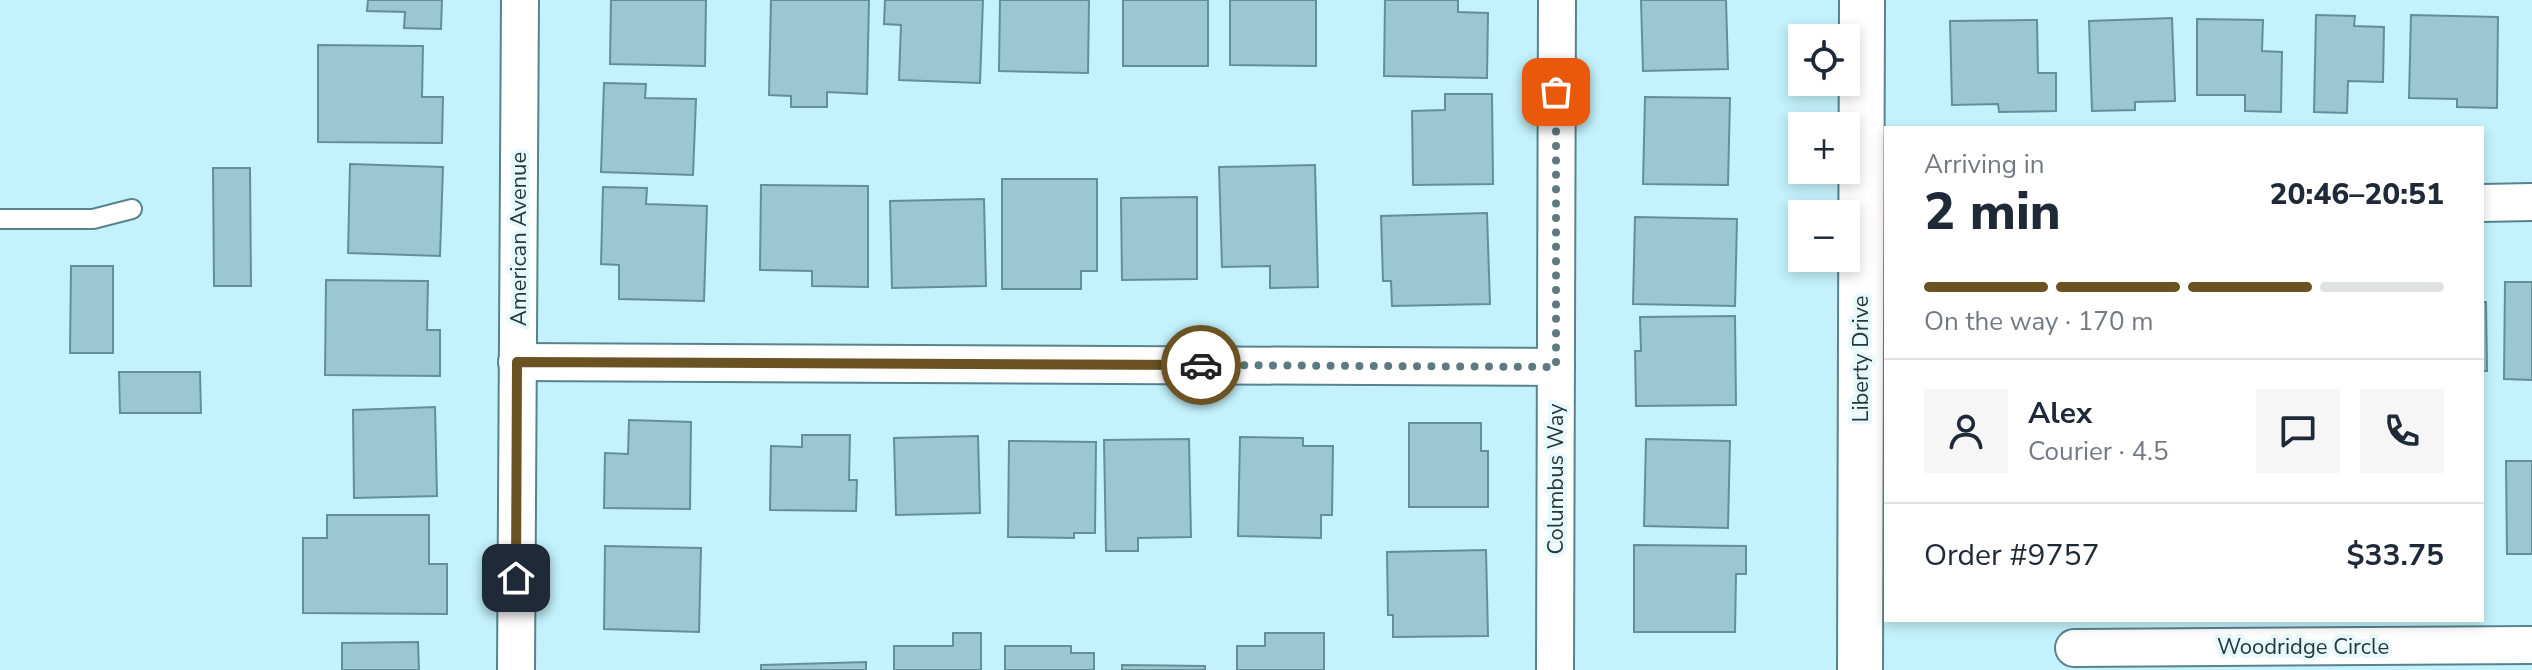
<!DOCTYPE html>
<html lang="en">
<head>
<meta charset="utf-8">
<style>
	:root { --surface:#fff; --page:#f6f6f7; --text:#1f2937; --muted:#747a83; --line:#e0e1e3; --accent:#6a5222 }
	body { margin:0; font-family:"Nunito Sans",sans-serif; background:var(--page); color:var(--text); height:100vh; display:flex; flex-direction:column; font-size:30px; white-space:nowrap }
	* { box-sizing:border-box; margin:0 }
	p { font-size:26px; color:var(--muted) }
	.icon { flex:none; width:44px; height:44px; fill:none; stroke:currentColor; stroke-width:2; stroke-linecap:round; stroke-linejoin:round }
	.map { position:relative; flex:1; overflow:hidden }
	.drawer { position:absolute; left:1884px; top:126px; width:600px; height:496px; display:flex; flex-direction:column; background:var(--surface); border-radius:0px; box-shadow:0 4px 12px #0003 }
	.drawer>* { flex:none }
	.controls { position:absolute; left:1788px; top:24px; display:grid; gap:16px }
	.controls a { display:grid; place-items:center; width:72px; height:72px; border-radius:0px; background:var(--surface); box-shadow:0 4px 12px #0003; font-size:40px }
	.pin { position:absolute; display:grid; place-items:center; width:68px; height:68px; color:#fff; margin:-34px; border-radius:16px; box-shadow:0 4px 12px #0006 }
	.courier { position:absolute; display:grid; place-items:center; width:80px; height:80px; margin:-40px; border:6px solid #6a5222; border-radius:50%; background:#fff; color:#222; box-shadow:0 2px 10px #0007 }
	.head em { font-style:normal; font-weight:800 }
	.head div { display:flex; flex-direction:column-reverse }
	.head { display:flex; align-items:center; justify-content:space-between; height:136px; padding:0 40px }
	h1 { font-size:52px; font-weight:800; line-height:60px }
	.bar { display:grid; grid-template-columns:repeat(4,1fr); gap:12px 8px; align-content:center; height:96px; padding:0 40px }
	.bar i { height:10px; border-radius:6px; background:var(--line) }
	.bar .selected { background:var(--accent) }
	.bar p { grid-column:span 4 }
	.line { display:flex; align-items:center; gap:20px; padding:0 40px; border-top:2px solid var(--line) }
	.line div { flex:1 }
	.round { display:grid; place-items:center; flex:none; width:84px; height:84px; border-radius:0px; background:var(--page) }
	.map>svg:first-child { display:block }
</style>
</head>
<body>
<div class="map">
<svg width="2532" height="670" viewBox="0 0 2532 670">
	<rect width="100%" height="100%" fill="#c3f2fc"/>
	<g fill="#9ac7d1" stroke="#638f98" stroke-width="2">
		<path d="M368 0H442L441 29 404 28 405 12 367 11Z"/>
		<path d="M611 0H706L705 66 610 64Z"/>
		<path d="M771 0H869L867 94 827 92V107H791V96L769 95Z"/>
		<path d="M885 0H983L980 83 899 80 901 25 884 24Z"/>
		<path d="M1000 0H1089L1088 73 999 71Z"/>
		<rect x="1123" y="0" width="85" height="66"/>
		<path d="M1230 0H1316V66L1230 65Z"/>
		<path d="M1385 0H1458V12L1488 13 1487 78 1384 76Z"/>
		<path d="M1641 0H1726L1728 69 1643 71Z"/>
		<path d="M2316 15 2355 16 2354 26 2384 27 2383 82 2348 81 2347 113 2314 112Z"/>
		<path d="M2411 15 2498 17 2497 108 2457 107V99L2409 98Z"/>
		<path d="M2172 18 2175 101 2135 102V110L2092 111 2089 21Z"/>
		<path d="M2197 19 2263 20 2262 51 2282 52 2281 112 2245 111V95H2197Z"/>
		<path d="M2037 20 2038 73H2056V111L1999 112 1998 104 1952 105 1950 21Z"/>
		<path d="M318 45 423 46 422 97H443L442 143 318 142Z"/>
		<path d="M604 83 646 84 645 98 696 99 693 175 601 172Z"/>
		<path d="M1445 94H1492L1493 184 1413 185 1412 111 1445 110Z"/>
		<path d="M1645 97 1730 98 1728 185 1643 184Z"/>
		<path d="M350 164 443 167 440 256 348 253Z"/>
		<path d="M1315 165 1318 287 1270 288V266L1222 267 1219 167Z"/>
		<path d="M213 168H250L251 286H214Z"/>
		<path d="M1002 179H1097V271H1081V289H1002Z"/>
		<path d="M761 185 868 186V287L812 286V271L760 270Z"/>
		<path d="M603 187 647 188 646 204 707 206 704 301 619 299V265L601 264Z"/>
		<path d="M1197 197V279L1122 280 1121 198Z"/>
		<path d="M984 199 986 286 892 288 890 201Z"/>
		<path d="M1487 213 1490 304 1392 306 1391 281H1383L1381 216Z"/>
		<path d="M1635 217 1737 219 1735 306 1633 304Z"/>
		<path d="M71 266H113V353H70Z"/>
		<path d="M326 280 428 281 427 330H440V376L325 375Z"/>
		<path d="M2505 282H2532V380L2504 379Z"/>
		<path d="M2482 302H2486L2487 371H2482Z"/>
		<path d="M1735 316 1736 405 1636 406 1635 351H1641L1640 317Z"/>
		<path d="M119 372H200L201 413H120Z"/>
		<path d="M435 407 437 496 354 498 353 410Z"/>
		<path d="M629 420 691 422 690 509 604 508 605 453 628 454Z"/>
		<path d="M1409 423H1481V451H1488V507H1409Z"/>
		<path d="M802 435H850L849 480H857L856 511 770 510 771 446 802 447Z"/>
		<path d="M978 436 980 513 896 515 894 438Z"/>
		<path d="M1240 437 1303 438V446H1333L1332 515H1321V538L1238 536Z"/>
		<path d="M1189 439 1191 537 1138 538V551H1106L1104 440Z"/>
		<path d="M1646 439 1730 441 1728 528 1644 526Z"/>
		<path d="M1009 441 1096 442 1095 533H1074V538L1008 537Z"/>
		<path d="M2506 461H2532V554H2507Z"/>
		<path d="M327 515H429V564H447V614L303 613V538H327Z"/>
		<path d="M1634 545 1746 546V574H1736L1735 632H1634Z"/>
		<path d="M605 546 701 548 699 632 604 629Z"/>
		<path d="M1486 550 1488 636 1393 637V615H1388L1387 552Z"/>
		<path d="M953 633H981V670H894V646H953Z"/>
		<path d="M1265 633H1324V670H1237V646H1265Z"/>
		<path d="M418 642 419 670H342V643Z"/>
		<path d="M1005 646H1071V653H1094V670H1005Z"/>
		<path d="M866 662V670H761V665Z"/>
		<path d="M1122 665 1205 666V670H1122Z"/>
	</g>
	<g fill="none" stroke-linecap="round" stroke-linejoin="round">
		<g stroke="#58838c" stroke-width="22">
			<path id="service" d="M0 219H93L132 209"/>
		</g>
		<g stroke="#58838c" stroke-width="40">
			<g id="minor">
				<path d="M2482 203 2532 202"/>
				<path d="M517 362 1556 367"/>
				<path d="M2074 648 2532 645"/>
				<path d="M516 670 520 0"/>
				<path d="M1555 670 1557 0"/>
			</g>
		</g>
		<g stroke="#58838c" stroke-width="48">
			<path id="tertiary" d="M1860 670 1862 0"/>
		</g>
		<use href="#service" stroke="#fff" stroke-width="18"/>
		<use href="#minor" stroke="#fff" stroke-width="36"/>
		<use href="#tertiary" stroke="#fff" stroke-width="44"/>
	</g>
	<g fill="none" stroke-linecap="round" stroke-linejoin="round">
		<path stroke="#5e7a80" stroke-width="8" stroke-dasharray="0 14.4" d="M1201 365 1556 367V92"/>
		<path stroke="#6a5222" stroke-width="10" d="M516 578 517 362 1201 365"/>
	</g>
	<g text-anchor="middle" stroke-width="8" stroke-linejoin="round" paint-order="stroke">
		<g font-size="22" fill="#27393d" stroke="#e7f9fd">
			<text transform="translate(518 239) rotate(-90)" y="8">American Avenue</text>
			<text transform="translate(1860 359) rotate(-90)" y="8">Liberty Drive</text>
			<text transform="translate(1555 479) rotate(-90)" y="8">Columbus Way</text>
			<text x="2303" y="654">Woodridge Circle</text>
		</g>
	</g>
</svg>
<div class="controls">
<a><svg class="icon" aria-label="locate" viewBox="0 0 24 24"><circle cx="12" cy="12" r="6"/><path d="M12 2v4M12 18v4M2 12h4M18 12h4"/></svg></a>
<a>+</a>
<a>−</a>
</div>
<div class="pin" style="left:1556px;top:92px;background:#ea580c"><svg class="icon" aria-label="bag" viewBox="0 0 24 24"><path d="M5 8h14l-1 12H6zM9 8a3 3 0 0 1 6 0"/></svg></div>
<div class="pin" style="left:516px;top:578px;background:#1f2937"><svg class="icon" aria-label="home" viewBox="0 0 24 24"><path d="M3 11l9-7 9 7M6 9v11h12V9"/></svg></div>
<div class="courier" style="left:1201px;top:365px"><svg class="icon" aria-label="car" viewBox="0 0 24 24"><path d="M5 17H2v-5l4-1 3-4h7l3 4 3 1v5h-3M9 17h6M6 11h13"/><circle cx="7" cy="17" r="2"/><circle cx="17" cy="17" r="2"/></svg></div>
<section class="drawer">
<div class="head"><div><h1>2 min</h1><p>Arriving in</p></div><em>20:46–20:51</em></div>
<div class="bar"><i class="selected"></i><i class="selected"></i><i class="selected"></i><i></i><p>On the way · 170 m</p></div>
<div class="line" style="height:144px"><a class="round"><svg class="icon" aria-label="person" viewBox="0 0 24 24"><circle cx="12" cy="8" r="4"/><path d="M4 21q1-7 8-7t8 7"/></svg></a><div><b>Alex</b><p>Courier · 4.5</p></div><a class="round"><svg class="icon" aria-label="chat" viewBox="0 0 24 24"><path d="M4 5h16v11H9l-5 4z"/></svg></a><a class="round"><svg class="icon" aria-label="phone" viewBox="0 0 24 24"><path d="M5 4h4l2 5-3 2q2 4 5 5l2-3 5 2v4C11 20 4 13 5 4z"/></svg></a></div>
<div class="line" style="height:104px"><div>Order #9757</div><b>$33.75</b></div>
</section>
</div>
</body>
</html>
